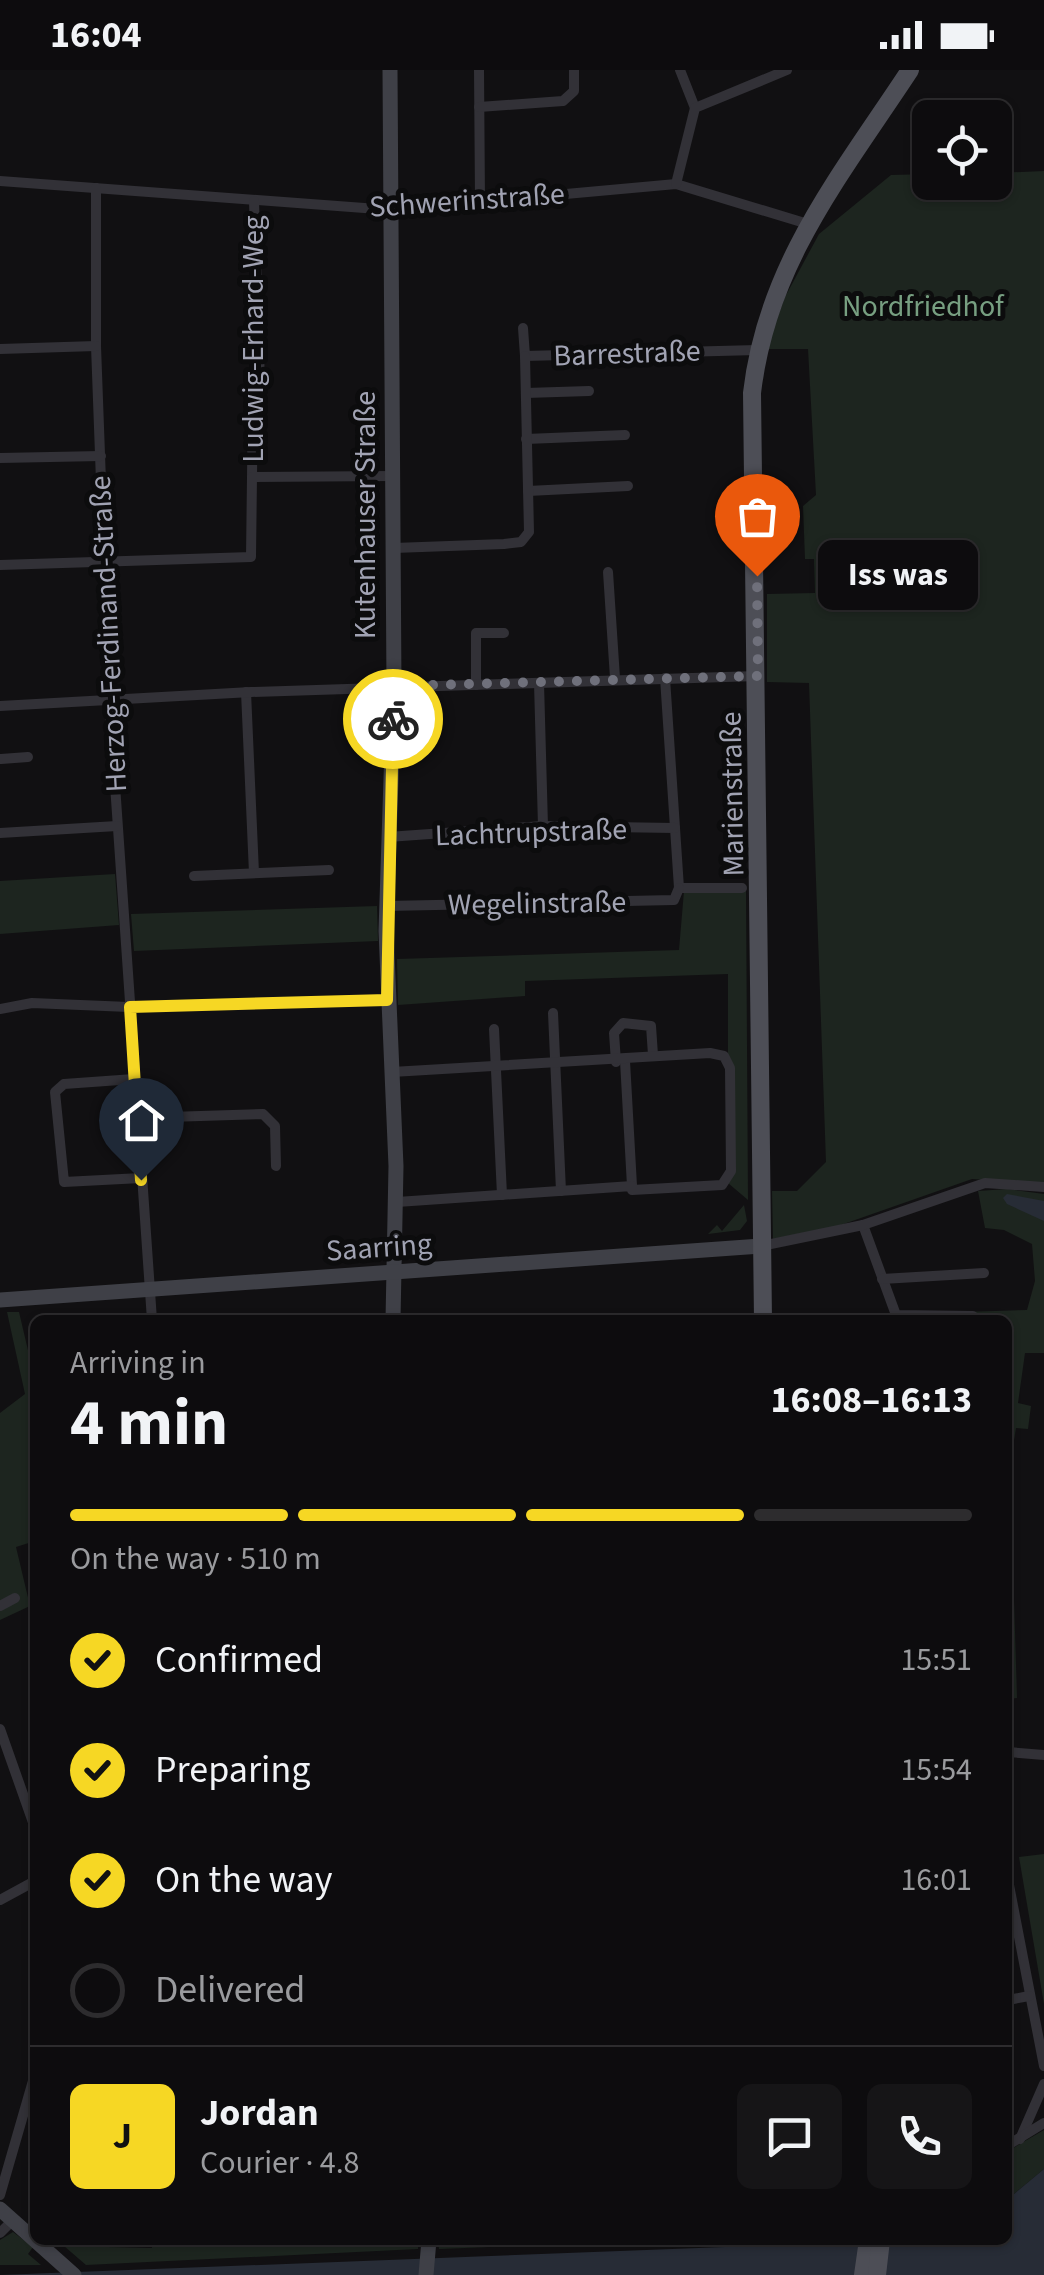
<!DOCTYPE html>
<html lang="en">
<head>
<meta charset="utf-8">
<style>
	:root { --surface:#0d0c0e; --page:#161517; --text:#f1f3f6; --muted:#9a9b9e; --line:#2d2c2e; --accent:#f6d724 }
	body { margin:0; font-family:"Source Sans 3",sans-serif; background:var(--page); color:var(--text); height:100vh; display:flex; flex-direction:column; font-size:38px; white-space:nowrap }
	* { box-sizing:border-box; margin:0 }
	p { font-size:32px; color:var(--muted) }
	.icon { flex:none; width:55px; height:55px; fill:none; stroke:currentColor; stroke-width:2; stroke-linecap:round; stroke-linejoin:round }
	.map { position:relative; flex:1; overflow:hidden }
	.drawer { position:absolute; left:30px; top:1245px; width:982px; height:930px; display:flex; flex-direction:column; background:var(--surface); border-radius:15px; box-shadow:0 2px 8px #0004,0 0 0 2px var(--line) }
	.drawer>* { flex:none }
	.buttons { position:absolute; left:912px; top:30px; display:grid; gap:20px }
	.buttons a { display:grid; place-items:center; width:100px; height:100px; border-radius:15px; background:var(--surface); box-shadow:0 2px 8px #0004,0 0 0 2px var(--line); font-size:50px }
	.pin { position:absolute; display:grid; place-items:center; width:85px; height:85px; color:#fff; margin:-102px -42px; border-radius:50% 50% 50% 0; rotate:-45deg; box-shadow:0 0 10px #0007 }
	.pin .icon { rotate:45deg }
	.courier { position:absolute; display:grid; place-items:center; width:100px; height:100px; margin:-50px; border:8px solid #f6d724; border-radius:50%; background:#fff; color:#222; box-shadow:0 2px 12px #0007 }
	.bubble { position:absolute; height:70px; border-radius:15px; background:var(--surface); box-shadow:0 2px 8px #0004,0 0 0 2px var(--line); font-size:32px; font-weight:700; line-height:70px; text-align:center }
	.headline em { font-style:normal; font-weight:700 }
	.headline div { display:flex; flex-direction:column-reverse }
	.headline { display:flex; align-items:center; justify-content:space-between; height:170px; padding:0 40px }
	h1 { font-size:65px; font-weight:700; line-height:75px }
	.bar { display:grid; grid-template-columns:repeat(4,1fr); gap:15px 10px; align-content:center; height:120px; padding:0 40px }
	.bar i { height:12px; border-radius:8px; background:var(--line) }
	.bar .on { background:var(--accent) }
	.bar p { grid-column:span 4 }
	.line { display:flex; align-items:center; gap:25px; padding:0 40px; border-top:2px solid var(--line) }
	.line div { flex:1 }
	.round { display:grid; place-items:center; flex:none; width:105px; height:105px; border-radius:15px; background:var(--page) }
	ol { padding:0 40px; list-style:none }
	li { display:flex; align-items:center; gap:30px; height:110px }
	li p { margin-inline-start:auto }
	li .icon { padding:10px; border-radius:50%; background:var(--accent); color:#111; stroke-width:4 }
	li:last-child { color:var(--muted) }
	li i { width:55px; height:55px; border:5px solid var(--line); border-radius:50% }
	.status { display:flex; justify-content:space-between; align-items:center; height:70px; padding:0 50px; background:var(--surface); direction:ltr }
	.status svg { height:28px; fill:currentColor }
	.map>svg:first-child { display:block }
</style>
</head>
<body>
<div class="status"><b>16:04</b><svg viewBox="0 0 49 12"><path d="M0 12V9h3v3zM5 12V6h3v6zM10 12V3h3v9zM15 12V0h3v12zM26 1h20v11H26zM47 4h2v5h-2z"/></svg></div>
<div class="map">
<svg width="1044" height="2205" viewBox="0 0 1044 2205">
	<rect width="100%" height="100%" fill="#111012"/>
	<g fill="#1d251f">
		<path d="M1044 101V1113L972 1109 838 1156 773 1169 772 1121H797L826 1092 809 613 767 612V524L815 523 814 489H805L803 436 816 425 808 279H766L785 227 819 164 891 105 930 104V112H995V103Z"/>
		<path d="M115 804 119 855 0 864V811Z"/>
		<path d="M746 820 748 1130 728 1113V904L525 911V926L398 935 397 889 679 880 684 821Z"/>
		<path d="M377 836 378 871 134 881 131 844Z"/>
		<path d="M1007 1119 1044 1124V1283H1025L1018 1333 1031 1336 1028 1359 1016 1358 1010 1395 1017 1628 1008 1629V1250H900V1244L1027 1240 1035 1211 1032 1174 1004 1160 985 1158 978 1121Z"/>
		<path d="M744 1135 747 1151 740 1160 708 1164 717 1155 722 1161Z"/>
		<path d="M7 1242H19L35 1310V1471L16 1477 30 1536 0 1550V1343L25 1324Z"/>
		<path d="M1044 1784V1934L1019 1787Z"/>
		<path d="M1044 2060V2099L1008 2129V2081Z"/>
		<path d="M13 2162 33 2177 28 2184 41 2195H0V2170Z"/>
		<path d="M152 2170H418V2179L86 2195 64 2176 152 2178Z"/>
		<path d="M438 2170H668L439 2179Z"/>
	</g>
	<g fill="#272c36">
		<path d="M1007 1124 1044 1131V1151L1007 1134 1003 1128Z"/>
		<path d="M1044 2099V2205H0L905 2170H1008V2129Z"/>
	</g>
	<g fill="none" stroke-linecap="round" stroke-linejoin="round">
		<g stroke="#323137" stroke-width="10">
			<path d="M479 0 480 130"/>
			<path d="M680 0 695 38"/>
			<path d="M479 37 563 31 574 21V0"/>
			<path d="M0 111 391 140 676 114 808 154"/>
			<path d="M676 114 695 38 787 0"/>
			<path d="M96 118V276L109 628 152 1250"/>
			<path d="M523 258 525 286 757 280"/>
			<path d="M0 279 96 276"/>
			<path d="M526 323 589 321"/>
			<path d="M526 369 625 365"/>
			<path d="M0 388 101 386"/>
			<path d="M252 407 253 323 260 313 254 131"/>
			<path d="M528 421 628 416"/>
			<path d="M394 478 504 474 521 472 529 462 525 286"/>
			<path d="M0 495 251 487 252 407 392 406"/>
			<path d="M608 502 615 608"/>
			<path d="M665 608 679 818H742"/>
			<path d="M539 613 543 756"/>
			<path d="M476 615V563H504"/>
			<path d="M246 622 254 803"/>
			<path d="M0 636 251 622 757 606"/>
			<path d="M1 689 28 687"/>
			<path d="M0 763 117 756"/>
			<path d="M388 767 543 756 675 758"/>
			<path d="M194 806 329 800"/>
			<path d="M386 836 674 830 679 818"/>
			<path d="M0 939 32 933 129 937 387 930"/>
			<path d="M553 943 561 1121"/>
			<path d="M494 959 502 1125"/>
			<path d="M625 991 632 1116"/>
			<path d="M616 992 614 963 623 953 651 956 653 985"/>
			<path d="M392 1002 710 983 724 986 730 998 731 1101 722 1115 632 1120V1116L397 1132"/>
			<path d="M134 1009 64 1014 55 1022 64 1112 141 1108"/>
			<path d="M137 1048 263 1044 275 1056 276 1096"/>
			<path d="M863 1155 896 1245 973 1246"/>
			<path d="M761 1176 863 1155 985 1113 1044 1117"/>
			<path d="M882 1209 984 1203"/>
			<path d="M0 1536 15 1528"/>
			<path d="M0 1659 35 1758"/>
			<path d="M1008 1682 1044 1685"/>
			<path d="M1008 1810 1044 1996"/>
			<path d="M0 1830 35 1811"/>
			<path d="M1008 1930 1029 1926"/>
			<path d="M1020 2069 1044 2014"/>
			<path d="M1008 2075 1044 2053"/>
			<path d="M0 2125 35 2004"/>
			<path d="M0 2163 13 2150"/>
		</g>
		<g stroke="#3f4047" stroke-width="15">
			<path d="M390 0 394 617 386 861 396 1096 393 1250"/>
			<path d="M0 1230 761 1176"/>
			<path d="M0 2139 74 2205"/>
			<path d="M426 2205 429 2170"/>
		</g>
		<g stroke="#4d4e56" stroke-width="18">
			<path d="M763 1250 752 323C767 194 841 105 910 0"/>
			<path d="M863 2205 868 2170"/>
			<path d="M877 2205 881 2170"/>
		</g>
	</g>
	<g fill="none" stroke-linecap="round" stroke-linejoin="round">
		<path stroke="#6f707b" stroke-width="10" stroke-dasharray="0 18" d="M393 649 394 616 758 606 757 506"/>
		<path stroke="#f6d724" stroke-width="12" d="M141 1110 130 937 387 930 393 649"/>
	</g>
	<g text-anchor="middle" stroke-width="10" stroke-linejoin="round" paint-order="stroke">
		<g font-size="30" fill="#a1a3b3" stroke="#0c0c0d">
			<text transform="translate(467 130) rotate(-4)" y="10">Schwerinstraße</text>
			<text transform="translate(253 269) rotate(-90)" y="10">Ludwig-Erhard-Weg</text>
			<text transform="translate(627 283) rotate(-2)" y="10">Barrestraße</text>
			<text transform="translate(365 445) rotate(-90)" y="10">Kutenhauser Straße</text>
			<text transform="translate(108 564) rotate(-93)" y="10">Herzog-Ferdinand-Straße</text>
			<text transform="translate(732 724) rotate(-91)" y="10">Marienstraße</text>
			<text transform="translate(531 762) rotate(-2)" y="10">Lachtrupstraße</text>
			<text transform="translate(537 833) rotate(-1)" y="10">Wegelinstraße</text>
			<text transform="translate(379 1177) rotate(-4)" y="10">Saarring</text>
		</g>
		<g font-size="30" fill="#779f81" stroke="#0c0c0d">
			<text x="923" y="246">Nordfriedhof</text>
		</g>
	</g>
</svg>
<div class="buttons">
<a><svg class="icon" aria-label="locate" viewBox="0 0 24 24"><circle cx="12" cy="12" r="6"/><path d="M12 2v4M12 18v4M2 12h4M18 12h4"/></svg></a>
</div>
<div class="pin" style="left:757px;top:506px;background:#ea580c"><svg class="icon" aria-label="bag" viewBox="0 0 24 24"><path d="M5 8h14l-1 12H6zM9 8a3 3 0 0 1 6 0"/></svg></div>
<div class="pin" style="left:141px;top:1110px;background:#1f2937"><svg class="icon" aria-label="home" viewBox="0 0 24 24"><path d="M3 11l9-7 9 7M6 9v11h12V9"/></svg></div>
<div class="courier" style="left:393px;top:649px"><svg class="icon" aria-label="bike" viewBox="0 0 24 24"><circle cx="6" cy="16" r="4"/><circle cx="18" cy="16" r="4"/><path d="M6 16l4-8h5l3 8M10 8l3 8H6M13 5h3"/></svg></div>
<div class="bubble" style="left:818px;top:470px;width:160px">Iss was</div>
<section class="drawer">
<div class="headline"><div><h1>4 min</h1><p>Arriving in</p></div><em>16:08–16:13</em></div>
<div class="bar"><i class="on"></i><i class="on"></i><i class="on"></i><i></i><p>On the way · 510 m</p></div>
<ol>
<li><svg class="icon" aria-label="check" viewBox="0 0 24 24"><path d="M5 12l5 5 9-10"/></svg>Confirmed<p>15:51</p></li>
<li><svg class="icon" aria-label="check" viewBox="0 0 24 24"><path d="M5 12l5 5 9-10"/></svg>Preparing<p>15:54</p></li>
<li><svg class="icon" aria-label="check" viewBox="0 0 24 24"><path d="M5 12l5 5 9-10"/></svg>On the way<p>16:01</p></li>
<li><i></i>Delivered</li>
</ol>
<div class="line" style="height:180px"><b class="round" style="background:var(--accent);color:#111">J</b><div><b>Jordan</b><p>Courier · 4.8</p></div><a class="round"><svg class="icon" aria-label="chat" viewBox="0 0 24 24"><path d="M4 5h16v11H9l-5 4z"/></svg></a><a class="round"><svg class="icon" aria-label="phone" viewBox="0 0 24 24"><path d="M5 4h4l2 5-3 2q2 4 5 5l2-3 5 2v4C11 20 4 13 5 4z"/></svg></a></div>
</section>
</div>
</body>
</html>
